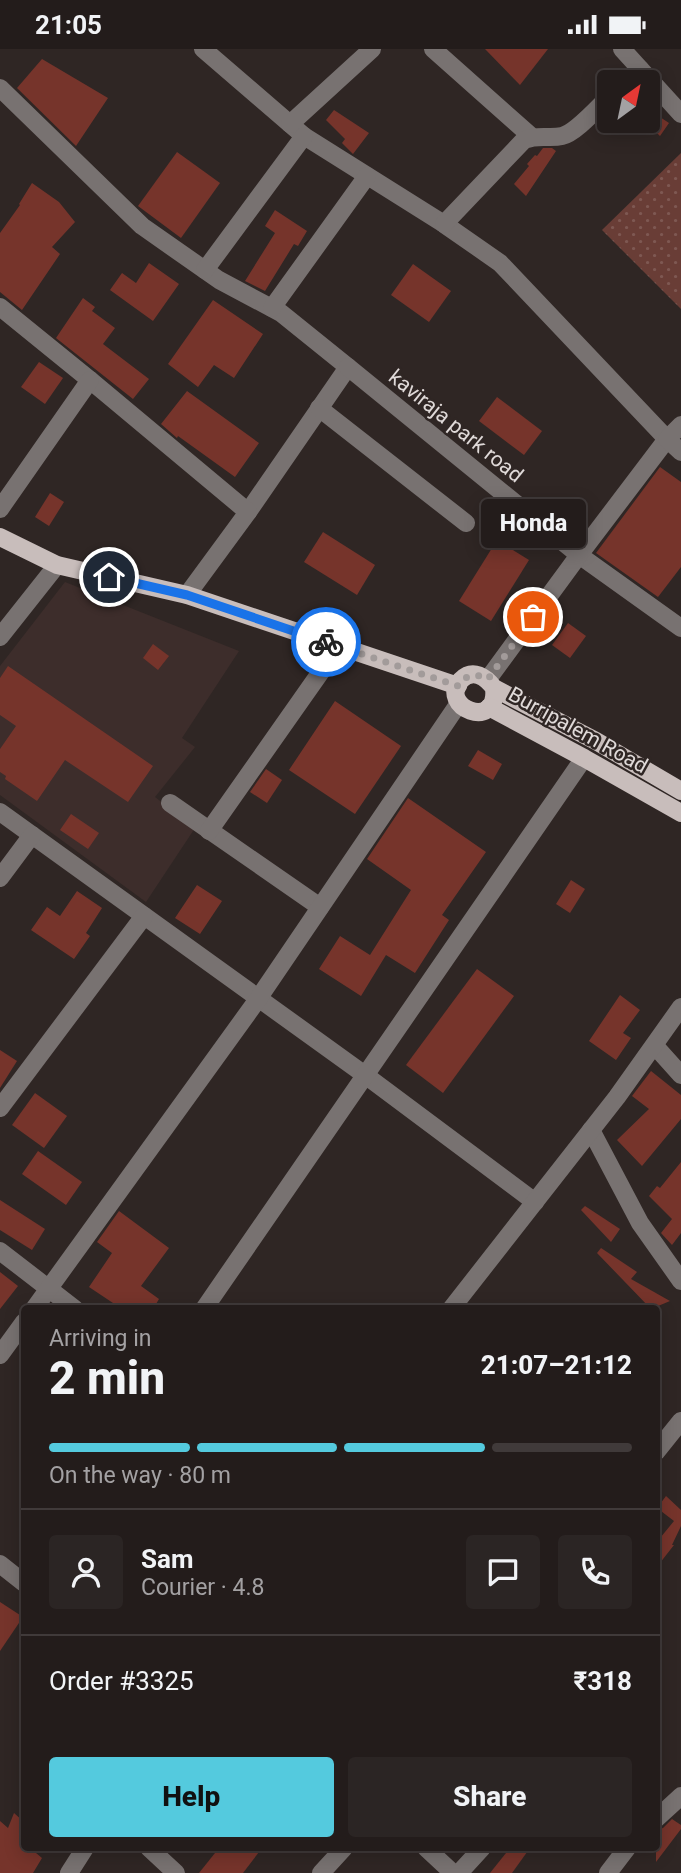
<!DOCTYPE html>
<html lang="en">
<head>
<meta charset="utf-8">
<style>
	:root { --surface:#231c1b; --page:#2b2524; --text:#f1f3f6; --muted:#a3a1a3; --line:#403a3a; --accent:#54cade }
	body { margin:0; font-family:Roboto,sans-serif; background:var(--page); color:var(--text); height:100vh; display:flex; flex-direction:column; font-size:26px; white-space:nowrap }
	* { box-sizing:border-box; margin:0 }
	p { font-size:23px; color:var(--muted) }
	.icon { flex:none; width:38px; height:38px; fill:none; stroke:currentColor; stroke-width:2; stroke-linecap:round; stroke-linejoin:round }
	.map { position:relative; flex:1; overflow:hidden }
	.side { position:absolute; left:21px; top:1256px; width:639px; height:546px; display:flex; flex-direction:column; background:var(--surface); border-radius:7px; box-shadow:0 4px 18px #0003,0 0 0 2px var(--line) }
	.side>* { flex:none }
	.needle { width:46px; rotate:33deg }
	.buttons { position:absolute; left:597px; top:21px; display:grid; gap:14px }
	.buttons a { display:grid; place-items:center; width:63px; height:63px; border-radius:7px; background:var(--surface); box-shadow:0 4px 18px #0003,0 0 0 2px var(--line); font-size:35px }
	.pin { position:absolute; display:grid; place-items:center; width:60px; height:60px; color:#fff; margin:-30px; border:4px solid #fff; border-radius:50%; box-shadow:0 2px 7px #0007 }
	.courier { position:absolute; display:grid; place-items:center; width:70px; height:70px; margin:-35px; border:5px solid #1a73e8; border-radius:50%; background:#fff; color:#222; box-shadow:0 2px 9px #0007 }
	.bubble { position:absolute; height:49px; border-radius:7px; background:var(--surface); box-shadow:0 4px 18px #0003,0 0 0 2px var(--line); font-size:23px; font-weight:800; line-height:49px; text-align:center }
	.summary em { font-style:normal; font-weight:800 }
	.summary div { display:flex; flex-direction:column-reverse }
	.summary { display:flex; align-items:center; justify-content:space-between; height:119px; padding:0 28px }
	h1 { font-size:46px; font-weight:800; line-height:52px }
	.bar { display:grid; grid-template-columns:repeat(4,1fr); gap:10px 7px; align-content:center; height:84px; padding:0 28px }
	.bar i { height:9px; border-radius:5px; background:var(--line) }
	.bar .selected { background:var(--accent) }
	.bar p { grid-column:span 4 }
	.line { display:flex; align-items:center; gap:18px; padding:0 28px; border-top:2px solid var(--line) }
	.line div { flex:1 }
	.round { display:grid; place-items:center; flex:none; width:74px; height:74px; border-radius:7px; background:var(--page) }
	.primary-button { display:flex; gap:14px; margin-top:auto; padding:14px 28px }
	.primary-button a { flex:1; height:80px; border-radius:7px; background:var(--accent); color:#111; font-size:28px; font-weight:800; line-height:80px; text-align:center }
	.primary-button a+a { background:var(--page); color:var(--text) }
	.status { display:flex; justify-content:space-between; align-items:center; height:49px; padding:0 35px; background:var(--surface); direction:ltr }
	.status svg { height:19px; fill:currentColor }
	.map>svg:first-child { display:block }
</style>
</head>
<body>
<div class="status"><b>21:05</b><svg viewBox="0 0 49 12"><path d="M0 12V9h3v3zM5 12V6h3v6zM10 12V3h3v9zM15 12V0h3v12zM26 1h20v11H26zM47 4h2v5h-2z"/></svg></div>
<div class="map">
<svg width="681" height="1824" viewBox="0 0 681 1824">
	<defs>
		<pattern id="park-dots" width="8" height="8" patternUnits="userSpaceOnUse" patternTransform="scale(1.75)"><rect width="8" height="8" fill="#693d36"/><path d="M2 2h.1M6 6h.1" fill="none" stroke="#7e5852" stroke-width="1.8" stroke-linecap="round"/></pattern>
	</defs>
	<rect width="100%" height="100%" fill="#2f2624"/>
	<path fill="#3d2d2b" d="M65 533 239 602 182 689 195 698 155 748 195 779 146 853 0 746V617Z"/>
	<path fill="url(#park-dots)" d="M681 104V260L602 181Z"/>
	<g fill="#76342b">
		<path d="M485 0H548L520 36Z"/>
		<path d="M42 10 108 49 76 97 17 39Z"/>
		<path d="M648 60 669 74 660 87 645 72H648Z"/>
		<path d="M334 61 369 84 353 105 342 94 345 90 326 71Z"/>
		<path d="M543 99H552L556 102 526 147 514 135 529 117 527 115 535 106 537 107Z"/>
		<path d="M177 103 220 134 181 189 138 157Z"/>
		<path d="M32 134 59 153 75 173 52 198 60 205 22 261 0 243V184L20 156 19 155Z"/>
		<path d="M275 161 307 182 298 197 294 195 265 242 245 232 275 184 265 177Z"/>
		<path d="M149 214 179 235 153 272 110 241 122 224 136 234Z"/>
		<path d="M413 215 451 242 429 273 391 246Z"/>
		<path d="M83 249 95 258 92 262 115 279 103 295 149 330 133 350 56 289Z"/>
		<path d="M213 251 263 285 234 329 214 316 198 338 168 315Z"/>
		<path d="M39 313 63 329 45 355 21 338Z"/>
		<path d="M187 342 259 394 235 428 178 387 177 389 161 375Z"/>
		<path d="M497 348 542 382 524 406 479 372Z"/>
		<path d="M660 418 681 433V518L658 548 596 504Z"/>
		<path d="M50 444 64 453 49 477 35 468Z"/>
		<path d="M323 483 375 516 357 546 304 513Z"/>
		<path d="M497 491 529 511 491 572 459 552Z"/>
		<path d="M568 574 586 587 570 609 552 596Z"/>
		<path d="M153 595 169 607 158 621 143 609Z"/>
		<path d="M8 617 153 717 128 753 65 711 37 752 5 730 6 727 0 723V700L16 677 0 666V629Z"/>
		<path d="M335 652 401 697 355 765 289 721Z"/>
		<path d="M478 701 502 715 493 731 468 717Z"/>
		<path d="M266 720 282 731 267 754 250 743Z"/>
		<path d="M408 749 486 803 442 866 449 871 415 924 386 906 361 947 319 920 340 887 370 906 411 841 367 810Z"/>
		<path d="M71 765 99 784 88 800 60 781Z"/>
		<path d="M571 831 585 840 570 864 556 855Z"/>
		<path d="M197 836 222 852 200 885 175 869Z"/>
		<path d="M77 842 102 859 86 884 90 887 74 910 31 881 47 858 60 867Z"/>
		<path d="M477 920 514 947 443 1044 406 1016Z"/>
		<path d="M620 946 640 961 623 984 631 989 616 1011 589 992Z"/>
		<path d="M0 1001 17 1012 0 1039Z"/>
		<path d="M651 1022 681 1046V1070L642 1117 617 1091 649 1060 632 1047Z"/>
		<path d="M35 1044 67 1067 44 1099 12 1076Z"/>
		<path d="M38 1102 82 1133 66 1156 22 1125Z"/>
		<path d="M681 1113V1184L672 1196 661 1184 672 1170 649 1147 657 1137 660 1139Z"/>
		<path d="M0 1151 45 1180 32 1201 0 1181Z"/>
		<path d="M585 1157 620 1180 611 1193 581 1161Z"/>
		<path d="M119 1162 169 1199 141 1237 159 1250 153 1260H122L89 1238 112 1204 97 1193Z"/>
		<path d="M601 1199 637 1223 631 1230 670 1252 651 1260 597 1204Z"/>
		<path d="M0 1223 18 1237 0 1260Z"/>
		<path d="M666 1447 681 1461V1477L672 1496H674L656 1519V1494L674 1472 657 1459Z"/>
		<path d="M0 1553 23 1568 0 1602Z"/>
		<path d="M14 1764 24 1773V1799H30L42 1809 33 1824H0V1772L8 1779Z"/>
		<path d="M672 1770 681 1776V1780L656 1813V1781L663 1779Z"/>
		<path d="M219 1799H262L243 1824H199Z"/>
		<path d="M510 1799H530L512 1824H490Z"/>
	</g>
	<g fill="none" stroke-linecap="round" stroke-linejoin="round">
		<g stroke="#787271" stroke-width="18">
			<path d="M203 0 304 87 444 175 500 214 667 390 579 506 681 579"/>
			<path d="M433 0 532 88"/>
			<path d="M622 0 681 65"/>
			<path d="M625 33 640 20"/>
			<path d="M0 39 142 177 219 231 281 264 348 318 248 463"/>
			<path d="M290 75 372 0"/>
			<path d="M444 175 524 91C539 85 549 90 562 87 576 84 598 58 609 48"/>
			<path d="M205 221 304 87"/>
			<path d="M0 258 90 331 248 463 187 546"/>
			<path d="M272 259 367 127"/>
			<path d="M348 318 579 506 488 630"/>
			<path d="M319 359 466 474"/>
			<path d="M681 376 667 390 681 403"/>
			<path d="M0 460 90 331"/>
			<path d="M0 588 57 516"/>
			<path d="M170 754 320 858"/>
			<path d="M0 763 365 1026 535 1153"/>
			<path d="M209 782 339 597"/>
			<path d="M0 829 32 786"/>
			<path d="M655 997 681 1026"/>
			<path d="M0 1059 144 867"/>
			<path d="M591 1081 640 1174 681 1232"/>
			<path d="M0 1202 75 1260"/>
			<path d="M34 1260 258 950 459 654"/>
			<path d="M204 1260 584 709"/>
			<path d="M451 1260 617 1048 681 958"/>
			<path d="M0 1306 24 1273"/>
			<path d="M656 1403 681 1372"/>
			<path d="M0 1515 24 1534"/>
			<path d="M656 1770 681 1747"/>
			<path d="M149 1799 176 1824"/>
			<path d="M426 1799 453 1824"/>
			<path d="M69 1824 85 1799"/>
			<path d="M321 1824 344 1799"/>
			<path d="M459 1824 482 1799"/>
			<path d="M608 1824 627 1799"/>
		</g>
		<g stroke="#c8bdbb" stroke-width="18">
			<path d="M0 488 57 516 187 546 458 637"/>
			<path d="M494 639C499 683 437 658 461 631 473 619 486 628 494 639L596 692 681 742"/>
			<path d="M489 658 584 709 681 764"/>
		</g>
	</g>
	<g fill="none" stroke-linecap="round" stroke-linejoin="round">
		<path stroke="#a29b9a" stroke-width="7" stroke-dasharray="0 12.6" d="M326 593 458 637C466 625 475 624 488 630L533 568"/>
		<path stroke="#1a73e8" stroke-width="9" d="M109 528 187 546 326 593"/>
	</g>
	<g text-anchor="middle" stroke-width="5" stroke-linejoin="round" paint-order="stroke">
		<g font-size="21" fill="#e0dad9" stroke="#2f2624">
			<text transform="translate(456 377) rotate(39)" y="7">kaviraja park road</text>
			<text transform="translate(578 681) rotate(29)" y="7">Burripalem Road</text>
		</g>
	</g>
</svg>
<div class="buttons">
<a><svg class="needle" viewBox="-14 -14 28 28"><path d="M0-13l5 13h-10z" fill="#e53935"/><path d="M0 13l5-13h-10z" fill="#a3a1a3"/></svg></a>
</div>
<div class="pin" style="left:533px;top:568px;background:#ea580c"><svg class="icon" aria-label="bag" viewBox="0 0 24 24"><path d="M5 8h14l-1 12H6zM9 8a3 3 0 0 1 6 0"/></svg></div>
<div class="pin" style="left:109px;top:528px;background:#1f2937"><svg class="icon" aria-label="home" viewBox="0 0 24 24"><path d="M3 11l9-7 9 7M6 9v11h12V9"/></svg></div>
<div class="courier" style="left:326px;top:593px"><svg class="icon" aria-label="bike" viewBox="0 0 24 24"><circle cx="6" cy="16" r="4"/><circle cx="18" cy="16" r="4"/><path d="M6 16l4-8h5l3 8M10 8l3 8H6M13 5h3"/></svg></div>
<div class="bubble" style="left:481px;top:450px;width:105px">Honda</div>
<section class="side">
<div class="summary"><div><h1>2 min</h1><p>Arriving in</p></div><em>21:07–21:12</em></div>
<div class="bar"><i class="selected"></i><i class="selected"></i><i class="selected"></i><i></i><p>On the way · 80 m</p></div>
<div class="line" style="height:126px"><a class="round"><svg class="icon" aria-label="person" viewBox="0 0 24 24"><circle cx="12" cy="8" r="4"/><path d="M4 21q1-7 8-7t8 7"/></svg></a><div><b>Sam</b><p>Courier · 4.8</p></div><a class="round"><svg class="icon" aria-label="chat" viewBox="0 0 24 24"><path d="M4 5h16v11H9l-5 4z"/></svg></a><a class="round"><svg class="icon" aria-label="phone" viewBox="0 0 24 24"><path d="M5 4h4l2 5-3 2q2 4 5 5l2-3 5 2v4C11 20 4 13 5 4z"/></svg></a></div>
<div class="line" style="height:91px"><div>Order #3325</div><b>₹318</b></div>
<div class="primary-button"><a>Help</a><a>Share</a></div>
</section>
</div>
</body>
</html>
